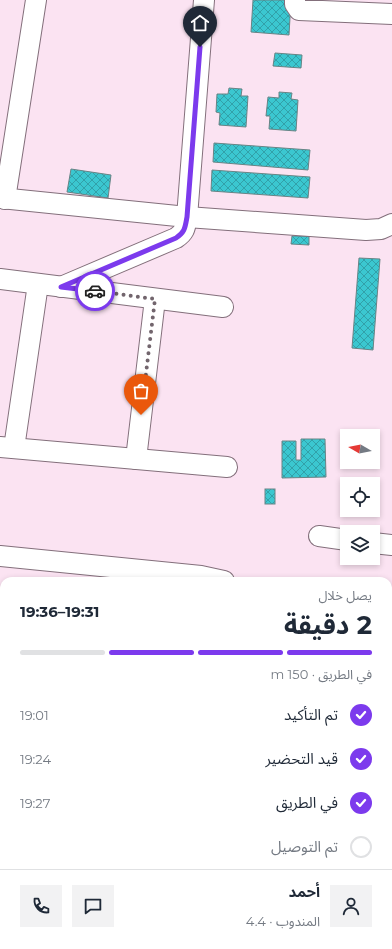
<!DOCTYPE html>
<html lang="ar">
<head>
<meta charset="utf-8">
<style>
	:root { --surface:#fff; --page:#f2f2f3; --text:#1f2937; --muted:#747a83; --line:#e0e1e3; --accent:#7c3aed }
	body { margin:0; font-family:Montserrat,"Noto Sans Arabic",sans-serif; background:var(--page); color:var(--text); direction:rtl; height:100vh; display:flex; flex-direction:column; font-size:15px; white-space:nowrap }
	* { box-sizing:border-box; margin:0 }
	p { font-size:13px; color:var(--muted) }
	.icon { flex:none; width:22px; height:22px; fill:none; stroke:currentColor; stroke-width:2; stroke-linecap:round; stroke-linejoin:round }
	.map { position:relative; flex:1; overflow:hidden; direction:ltr }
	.side { position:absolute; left:0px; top:577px; width:392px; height:372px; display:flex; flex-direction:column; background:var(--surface); border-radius:12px 12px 0 0; box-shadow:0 2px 6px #0003; direction:rtl }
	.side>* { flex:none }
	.needle { width:26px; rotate:279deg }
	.controls { position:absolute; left:340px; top:429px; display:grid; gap:8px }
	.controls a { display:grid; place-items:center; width:40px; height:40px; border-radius:0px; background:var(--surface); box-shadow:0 2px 6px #0003; font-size:20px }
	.pin { position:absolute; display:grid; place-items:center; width:34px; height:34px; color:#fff; margin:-41px -17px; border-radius:50% 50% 50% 0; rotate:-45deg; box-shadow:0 0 4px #0007 }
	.pin .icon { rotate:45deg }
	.courier { position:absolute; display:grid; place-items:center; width:40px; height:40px; margin:-20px; border:3px solid #7c3aed; border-radius:50%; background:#fff; color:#222; box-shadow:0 1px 5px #0007 }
	.head em { font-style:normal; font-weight:700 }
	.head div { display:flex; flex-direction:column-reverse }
	.head { display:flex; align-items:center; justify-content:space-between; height:68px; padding:0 20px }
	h1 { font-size:26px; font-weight:700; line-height:30px }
	.bar { display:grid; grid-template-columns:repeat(4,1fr); gap:6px 4px; align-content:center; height:48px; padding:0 20px }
	.bar i { height:5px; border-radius:3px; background:var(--line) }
	.bar .current { background:var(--accent) }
	.bar p { grid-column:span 4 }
	.line { display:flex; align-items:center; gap:10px; padding:0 20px; border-top:1px solid var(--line) }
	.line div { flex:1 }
	.round { display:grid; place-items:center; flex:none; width:42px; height:42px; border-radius:0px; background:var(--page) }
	ol { padding:0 20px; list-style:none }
	li { display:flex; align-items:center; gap:12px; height:44px }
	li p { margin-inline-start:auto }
	li .icon { padding:4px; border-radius:50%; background:var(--accent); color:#fff; stroke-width:4 }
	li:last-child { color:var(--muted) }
	li i { width:22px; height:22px; border:2px solid var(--line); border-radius:50% }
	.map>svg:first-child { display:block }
</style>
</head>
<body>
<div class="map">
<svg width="392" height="949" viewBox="0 0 392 949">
	<defs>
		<pattern id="building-cross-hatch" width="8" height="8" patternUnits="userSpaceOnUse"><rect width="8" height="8" fill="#3bc7d0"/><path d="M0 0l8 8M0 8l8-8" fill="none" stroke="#32a1a9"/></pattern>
	</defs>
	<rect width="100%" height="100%" fill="#fbe3f2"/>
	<g fill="url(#building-cross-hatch)" stroke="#688485">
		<path d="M253 0H291L289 35 251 32Z"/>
		<path d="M275 53 302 55 301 68 273 66Z"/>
		<path d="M229 88 242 89 241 96H248L246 127 219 125 220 113 216 112 217 94H228Z"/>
		<path d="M279 92 292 93 291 99 298 100 296 131 269 129 270 116H266L268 97 279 98Z"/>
		<path d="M214 143 310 150 308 170 213 162Z"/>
		<path d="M71 169 111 175 108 198 67 192Z"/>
		<path d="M212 170 310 177 308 198 211 191Z"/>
		<path d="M292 236H309V245L291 244Z"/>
		<path d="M359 258 380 259 373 350 352 348Z"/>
		<path d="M301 439H325L326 477 282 478V441H296V460H301Z"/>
		<rect x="265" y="489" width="10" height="15"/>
		<path d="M0 737 4 738V756L0 755Z"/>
		<path d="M0 869 4 888 0 889Z"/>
		<path d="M286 945H296L291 949H289Z"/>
	</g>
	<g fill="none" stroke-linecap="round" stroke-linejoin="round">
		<g stroke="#836f7b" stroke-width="22">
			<g id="minor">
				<path d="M295 0V4L299 10 392 14"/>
				<path d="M0 198 187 217 366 230 381 229 392 224"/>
				<path d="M5 199 36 0"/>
				<path d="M0 279 223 307"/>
				<path d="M61 287 176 238C185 232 185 228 187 217L204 0"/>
				<path d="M0 447 227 467"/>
				<path d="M14 448 38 284"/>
				<path d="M136 459 155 299"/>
				<path d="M319 536 347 540"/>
				<path d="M373 543 392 545"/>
				<path d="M0 556 201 576 224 581"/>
			</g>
		</g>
		<use href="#minor" stroke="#fff" stroke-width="20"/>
	</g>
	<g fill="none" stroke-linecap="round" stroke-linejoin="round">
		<path stroke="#72656d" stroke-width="4" stroke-dasharray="0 7.2" d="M95 291 155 299 141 415"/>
		<path stroke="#7c3aed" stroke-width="5" d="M95 291 61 287 176 238C185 232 185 228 187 217L200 47"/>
	</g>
</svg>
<div class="controls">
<a><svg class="needle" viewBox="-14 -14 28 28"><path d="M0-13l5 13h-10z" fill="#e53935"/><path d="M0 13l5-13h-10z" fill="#747a83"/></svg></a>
<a><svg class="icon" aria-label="locate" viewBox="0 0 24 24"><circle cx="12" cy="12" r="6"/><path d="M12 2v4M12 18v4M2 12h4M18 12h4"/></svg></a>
<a><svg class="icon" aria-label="layers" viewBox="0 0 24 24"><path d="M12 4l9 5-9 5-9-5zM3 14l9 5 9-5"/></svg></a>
</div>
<div class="pin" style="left:141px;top:415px;background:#ea580c"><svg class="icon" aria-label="bag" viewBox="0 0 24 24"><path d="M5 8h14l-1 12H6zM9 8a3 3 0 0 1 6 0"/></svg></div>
<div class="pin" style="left:200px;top:47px;background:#1f2937"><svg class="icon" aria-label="home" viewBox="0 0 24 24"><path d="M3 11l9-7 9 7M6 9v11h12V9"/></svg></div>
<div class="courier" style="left:95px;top:291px"><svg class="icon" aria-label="car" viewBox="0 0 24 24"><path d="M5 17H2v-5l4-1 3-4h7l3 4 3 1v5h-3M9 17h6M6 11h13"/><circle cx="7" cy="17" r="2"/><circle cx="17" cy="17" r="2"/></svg></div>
<section class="side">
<div class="head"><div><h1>2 دقيقة</h1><p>يصل خلال</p></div><em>19:31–19:36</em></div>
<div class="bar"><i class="current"></i><i class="current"></i><i class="current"></i><i></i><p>في الطريق · 150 m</p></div>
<ol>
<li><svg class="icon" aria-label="check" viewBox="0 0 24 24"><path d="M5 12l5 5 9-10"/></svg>تم التأكيد<p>19:01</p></li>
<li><svg class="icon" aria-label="check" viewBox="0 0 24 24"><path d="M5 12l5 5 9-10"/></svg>قيد التحضير<p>19:24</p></li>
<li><svg class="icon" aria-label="check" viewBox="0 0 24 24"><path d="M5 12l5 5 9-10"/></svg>في الطريق<p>19:27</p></li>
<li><i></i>تم التوصيل</li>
</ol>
<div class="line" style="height:72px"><a class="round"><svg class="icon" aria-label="person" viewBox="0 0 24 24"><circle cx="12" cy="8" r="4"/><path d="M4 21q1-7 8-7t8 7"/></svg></a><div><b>أحمد</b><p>المندوب · 4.4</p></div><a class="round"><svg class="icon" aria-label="chat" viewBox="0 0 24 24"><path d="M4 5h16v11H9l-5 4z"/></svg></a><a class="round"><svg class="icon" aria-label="phone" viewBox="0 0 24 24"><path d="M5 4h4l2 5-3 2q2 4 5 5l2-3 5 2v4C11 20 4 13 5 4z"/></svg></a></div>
</section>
</div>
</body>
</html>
